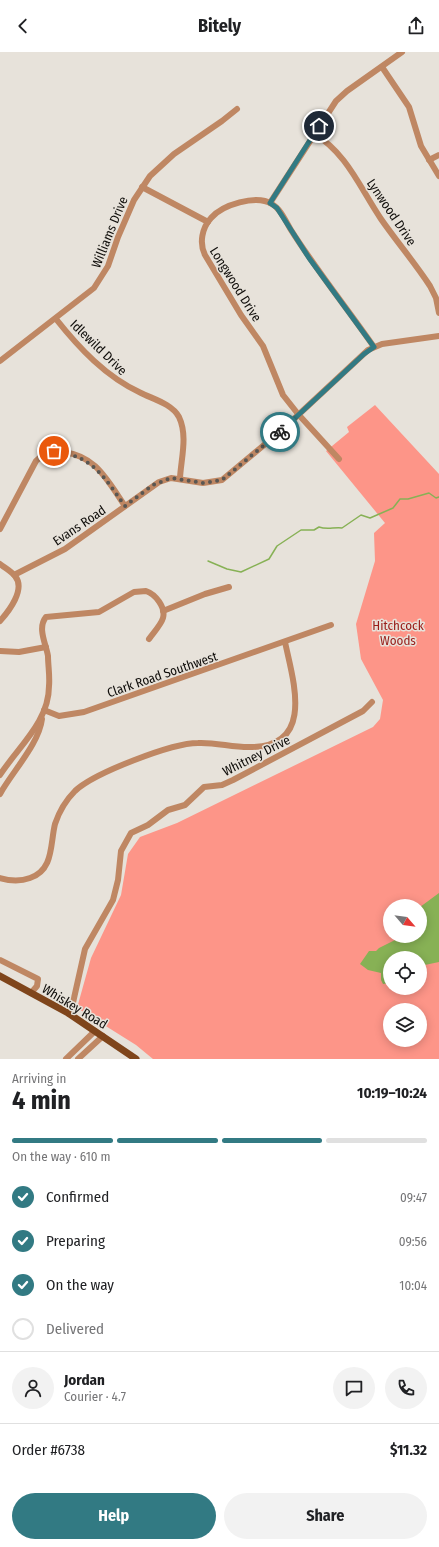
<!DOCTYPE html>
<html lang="en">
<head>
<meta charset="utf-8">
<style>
	:root { --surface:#fff; --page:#f2f2f2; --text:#202124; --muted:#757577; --line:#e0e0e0; --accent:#327a83 }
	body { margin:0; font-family:"Fira Sans Condensed",sans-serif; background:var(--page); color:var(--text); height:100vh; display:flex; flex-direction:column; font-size:15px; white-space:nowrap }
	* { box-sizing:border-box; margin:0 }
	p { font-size:13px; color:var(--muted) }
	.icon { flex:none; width:22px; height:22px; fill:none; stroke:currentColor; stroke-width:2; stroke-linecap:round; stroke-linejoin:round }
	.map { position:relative; height:1007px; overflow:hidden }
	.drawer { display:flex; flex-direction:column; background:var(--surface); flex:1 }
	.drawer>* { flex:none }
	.needle { width:26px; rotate:118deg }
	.fabs { position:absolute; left:383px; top:847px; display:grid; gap:8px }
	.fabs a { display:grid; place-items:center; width:44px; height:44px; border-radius:50%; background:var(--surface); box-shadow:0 2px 10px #0003; font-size:20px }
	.pin { position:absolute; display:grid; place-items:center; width:34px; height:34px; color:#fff; margin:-17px; border:2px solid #fff; border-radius:50%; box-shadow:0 1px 4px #0007 }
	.courier { position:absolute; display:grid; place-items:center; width:40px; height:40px; margin:-20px; border:3px solid #327a83; border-radius:50%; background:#fff; color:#222; box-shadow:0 1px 5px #0007 }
	.head em { font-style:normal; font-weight:700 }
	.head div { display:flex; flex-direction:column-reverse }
	.head { display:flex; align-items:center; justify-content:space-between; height:68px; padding:0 12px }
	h1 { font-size:26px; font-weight:700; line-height:30px }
	.bar { display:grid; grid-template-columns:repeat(4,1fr); gap:6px 4px; align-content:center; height:48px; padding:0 12px }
	.bar i { height:5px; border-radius:3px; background:var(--line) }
	.bar .current { background:var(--accent) }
	.bar p { grid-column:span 4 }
	.line { display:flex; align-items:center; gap:10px; padding:0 12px; border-top:1px solid var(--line) }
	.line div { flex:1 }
	.round { display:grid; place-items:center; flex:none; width:42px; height:42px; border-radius:21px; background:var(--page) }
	ol { padding:0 12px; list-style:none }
	li { display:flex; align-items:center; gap:12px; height:44px }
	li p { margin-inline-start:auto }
	li .icon { padding:4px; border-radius:50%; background:var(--accent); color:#fff; stroke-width:4 }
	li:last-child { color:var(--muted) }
	li i { width:22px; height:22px; border:2px solid var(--line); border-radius:50% }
	.cta { display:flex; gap:8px; margin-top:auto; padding:8px 12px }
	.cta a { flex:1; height:46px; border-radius:24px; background:var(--accent); color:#fff; font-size:16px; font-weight:700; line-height:46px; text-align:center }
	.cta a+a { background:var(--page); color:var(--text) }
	header { display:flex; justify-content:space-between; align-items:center; height:52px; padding:0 12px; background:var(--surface); font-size:18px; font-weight:700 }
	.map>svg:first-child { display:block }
</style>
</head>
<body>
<header><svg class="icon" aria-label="back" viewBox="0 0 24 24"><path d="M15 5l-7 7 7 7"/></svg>Bitely<svg class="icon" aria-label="share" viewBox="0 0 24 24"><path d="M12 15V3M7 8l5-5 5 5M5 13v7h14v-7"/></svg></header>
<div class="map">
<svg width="439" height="1007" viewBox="0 0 439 1007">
	<rect width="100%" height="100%" fill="#e7e2da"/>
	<path fill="#fd9588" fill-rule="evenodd" d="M375 353 439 422V1007H153L136 993 77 956 91 906 121 843 128 802 140 785 177 771 373 675 380 667 383 648 361 607 356 572 375 509 374 481 385 471 326 399 349 380 347 375ZM390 854H420V884H390ZM390 906H420V936H390ZM390 958H420V988H390Z"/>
	<path fill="#87b155" d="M439 841V910L420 914V906H390V931L383 932 381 928V921L368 918 360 912 369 899H376L379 896 397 887 398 884H420V855Z"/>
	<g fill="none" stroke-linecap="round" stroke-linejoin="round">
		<path stroke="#87b155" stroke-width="1.5" d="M208 509 227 517 241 520 269 507 277 494 301 478H314L319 475C327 478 334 475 342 476L361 463 370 466 393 456 400 447H408L429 441 436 446 439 445"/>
		<g stroke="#bf8763" stroke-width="6">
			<path d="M382 15 409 55 421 94 439 124"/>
			<path d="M313 81C347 101 360 136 381 167 397 190 415 211 430 234L436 246 439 261"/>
			<path d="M429 108 439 103"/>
			<path d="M142 135 208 170"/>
			<path d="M270 151 336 49 347 39 402 0"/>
			<path d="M56 267C79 296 106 325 141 341 153 347 172 352 179 365 188 384 181 407 180 426"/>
			<path d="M0 309 94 236 108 214 118 185 134 148 150 124 174 102 222 69 237 57"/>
			<path d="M339 407 298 362 283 343 263 294 241 263 205 203C199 191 202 176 211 166 222 153 256 142 272 152 281 157 286 170 291 178 317 219 347 256 374 295"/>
			<path d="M0 477 36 409C51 392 80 401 95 414 107 425 116 441 125 454"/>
			<path d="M0 512C5 516 11 519 15 524 26 537 9 559 0 569"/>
			<path d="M14 523 65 497 159 430 171 426 203 431 222 428 282 378 368 298 382 292 439 284"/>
			<path d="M163 559 205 542 229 535"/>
			<path d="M0 599 19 600 46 595"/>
			<path d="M44 658 59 664 84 660 331 573"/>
			<path d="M0 723C18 695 49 670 49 634 50 624 48 613 48 604 46 592 37 576 46 565L99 560 134 540 146 539C155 542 166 555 163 566 161 573 153 581 149 587"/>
			<path d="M0 742C12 720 39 692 42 667"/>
			<path d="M0 826C10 829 19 830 30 826 54 818 50 792 55 772 59 760 66 748 75 739 94 721 172 691 198 691 216 690 234 696 252 695 315 694 293 628 285 590"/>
			<path d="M0 908 38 927 37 934 31 941"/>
			<path d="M68 961 72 955 85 897 113 848 118 828 121 799 131 781 148 773 168 758 185 753 204 735 222 733 233 728 363 659 372 650"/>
			<path d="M66 1007 95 979"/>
			<path d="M78 1007 103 984"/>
		</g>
		<path stroke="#7f451b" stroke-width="7" d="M0 924 68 961 136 1007"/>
	</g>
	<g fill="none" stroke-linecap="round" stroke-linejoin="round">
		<path stroke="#5a5752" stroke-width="4" stroke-dasharray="0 7.2" d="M54 399C93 404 104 425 125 454L153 433 171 426 203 431 222 428 280 380"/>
		<path stroke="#327a83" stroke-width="5" d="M280 380 364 302 374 295 309 206 277 156 270 151 319 74"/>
	</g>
	<g text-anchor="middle" stroke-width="3" stroke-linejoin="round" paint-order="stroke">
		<g font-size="13" fill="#0e0c09" stroke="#e7e2da">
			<text transform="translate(392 160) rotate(56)" y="5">Lynwood Drive</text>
			<text transform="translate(109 180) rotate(-68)" y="5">Williams Drive</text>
			<text transform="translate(236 232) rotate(58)" y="5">Longwood Drive</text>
			<text transform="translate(99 295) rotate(44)" y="5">Idlewild Drive</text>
			<text transform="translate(79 473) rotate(-34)" y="5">Evans Road</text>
			<text transform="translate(162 622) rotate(-19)" y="5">Clark Road Southwest</text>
			<text transform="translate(256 703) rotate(-27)" y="5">Whitney Drive</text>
			<text transform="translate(75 954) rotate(31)" y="5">Whiskey Road</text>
		</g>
		<g font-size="13" fill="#991d19" stroke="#e7e2da">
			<text x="398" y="578">Hitchcock<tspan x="398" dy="15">Woods</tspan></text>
		</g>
	</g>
</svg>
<div class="fabs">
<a><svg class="needle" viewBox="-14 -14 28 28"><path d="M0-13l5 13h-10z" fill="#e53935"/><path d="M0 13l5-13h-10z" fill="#757577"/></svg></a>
<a><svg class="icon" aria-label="locate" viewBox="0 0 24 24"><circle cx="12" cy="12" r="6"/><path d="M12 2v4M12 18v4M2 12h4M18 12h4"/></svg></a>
<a><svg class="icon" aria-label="layers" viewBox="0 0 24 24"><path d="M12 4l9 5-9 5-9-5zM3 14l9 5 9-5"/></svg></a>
</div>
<div class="pin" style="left:54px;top:399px;background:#ea580c"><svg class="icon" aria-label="bag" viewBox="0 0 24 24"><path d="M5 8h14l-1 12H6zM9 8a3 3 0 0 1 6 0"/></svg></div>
<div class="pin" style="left:319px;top:74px;background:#1f2937"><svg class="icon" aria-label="home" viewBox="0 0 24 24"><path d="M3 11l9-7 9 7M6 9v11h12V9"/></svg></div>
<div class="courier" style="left:280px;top:380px"><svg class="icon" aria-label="bike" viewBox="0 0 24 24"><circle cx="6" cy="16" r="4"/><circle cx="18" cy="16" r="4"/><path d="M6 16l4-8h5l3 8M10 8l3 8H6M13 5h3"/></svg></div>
</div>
<section class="drawer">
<div class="head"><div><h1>4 min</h1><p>Arriving in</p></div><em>10:19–10:24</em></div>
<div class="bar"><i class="current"></i><i class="current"></i><i class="current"></i><i></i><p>On the way · 610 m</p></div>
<ol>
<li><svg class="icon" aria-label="check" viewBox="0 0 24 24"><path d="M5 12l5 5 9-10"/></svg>Confirmed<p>09:47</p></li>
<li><svg class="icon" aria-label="check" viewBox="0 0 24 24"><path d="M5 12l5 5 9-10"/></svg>Preparing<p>09:56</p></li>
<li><svg class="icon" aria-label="check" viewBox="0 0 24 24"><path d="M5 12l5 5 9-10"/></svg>On the way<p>10:04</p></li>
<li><i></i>Delivered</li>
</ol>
<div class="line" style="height:72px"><a class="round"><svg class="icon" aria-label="person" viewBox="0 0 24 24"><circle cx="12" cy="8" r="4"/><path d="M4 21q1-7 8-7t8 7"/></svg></a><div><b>Jordan</b><p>Courier · 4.7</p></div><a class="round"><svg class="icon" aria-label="chat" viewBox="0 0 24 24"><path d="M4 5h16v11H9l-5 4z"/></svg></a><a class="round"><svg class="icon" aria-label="phone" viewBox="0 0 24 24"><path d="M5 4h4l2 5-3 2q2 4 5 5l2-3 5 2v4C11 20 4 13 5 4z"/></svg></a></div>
<div class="line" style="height:52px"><div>Order #6738</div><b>$11.32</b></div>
<div class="cta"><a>Help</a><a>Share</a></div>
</section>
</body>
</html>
